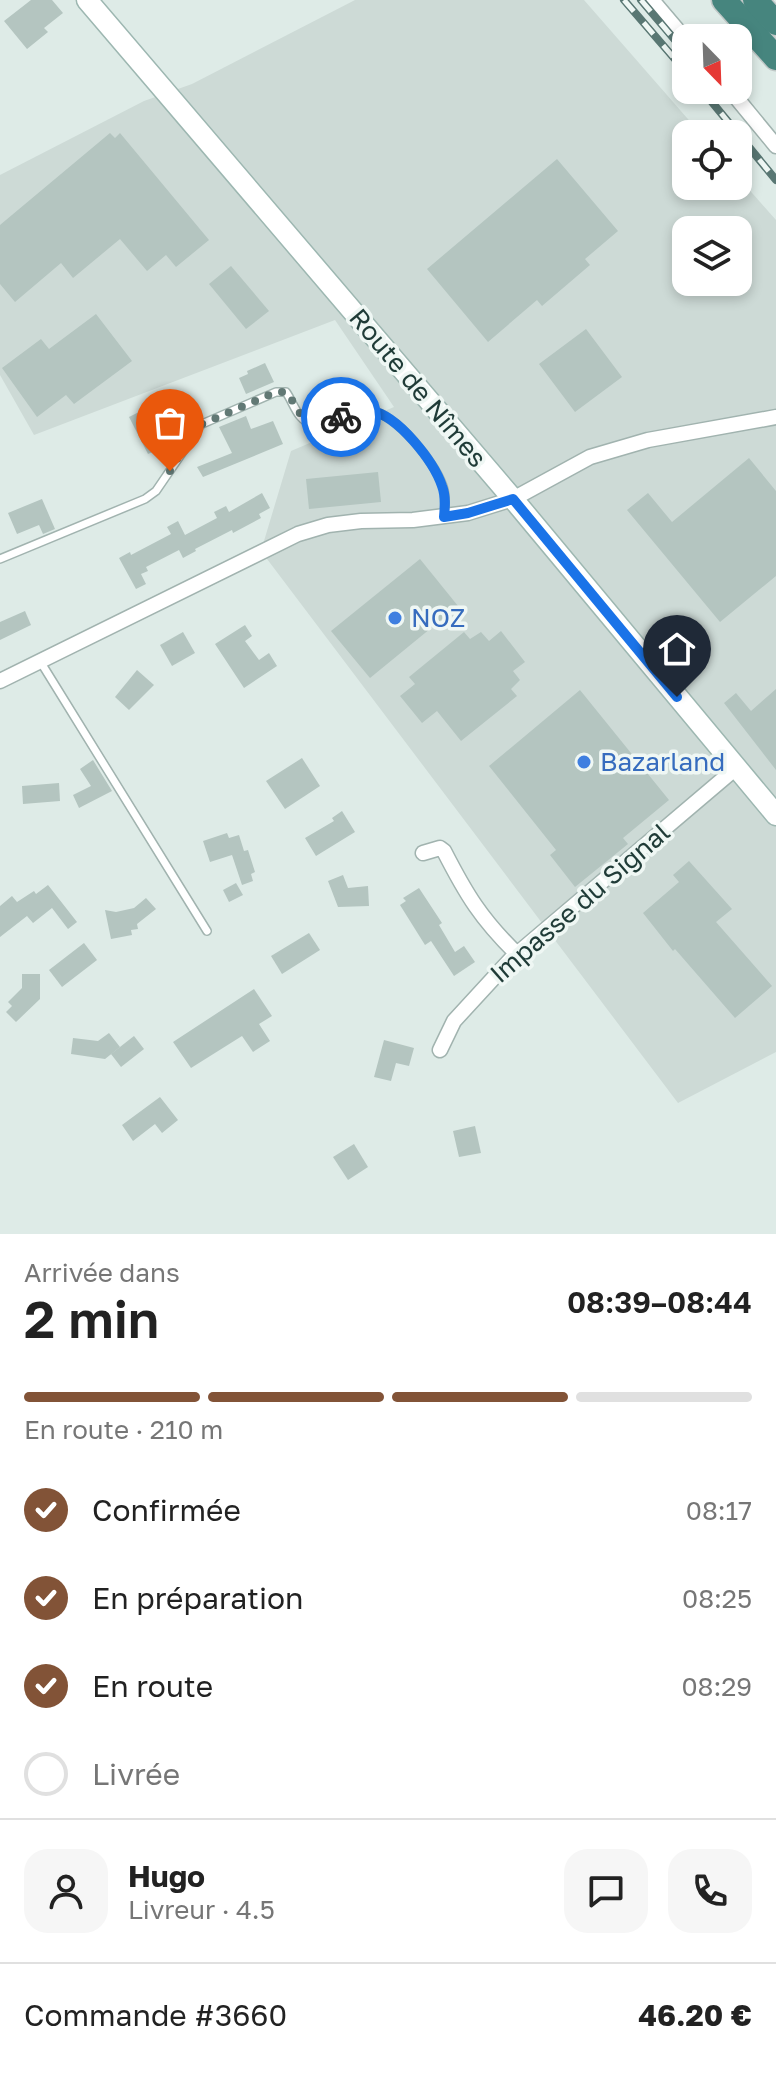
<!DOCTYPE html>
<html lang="fr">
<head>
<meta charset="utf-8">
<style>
	:root { --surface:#fff; --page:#f6f6f6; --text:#222; --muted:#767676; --line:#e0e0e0; --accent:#825337 }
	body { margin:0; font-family:"Golos Text",sans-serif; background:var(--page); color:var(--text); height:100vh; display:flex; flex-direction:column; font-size:30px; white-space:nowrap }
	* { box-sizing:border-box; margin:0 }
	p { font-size:26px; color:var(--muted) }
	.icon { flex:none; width:44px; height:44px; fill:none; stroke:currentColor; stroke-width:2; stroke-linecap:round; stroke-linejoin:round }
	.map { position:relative; height:1234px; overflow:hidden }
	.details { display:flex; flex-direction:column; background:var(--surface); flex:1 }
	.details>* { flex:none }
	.needle { width:52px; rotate:157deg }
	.buttons { position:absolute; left:672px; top:24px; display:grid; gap:16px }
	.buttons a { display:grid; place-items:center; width:80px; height:80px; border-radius:16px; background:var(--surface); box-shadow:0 4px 12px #0003; font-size:40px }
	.pin { position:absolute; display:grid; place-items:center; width:68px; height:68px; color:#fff; margin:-82px -34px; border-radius:50% 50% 50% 0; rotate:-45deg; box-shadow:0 0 8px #0007 }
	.pin .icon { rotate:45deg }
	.courier { position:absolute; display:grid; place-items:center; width:80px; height:80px; margin:-40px; border:6px solid #1a73e8; border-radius:50%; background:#fff; color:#222; box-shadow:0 2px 10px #0007 }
	.headline em { font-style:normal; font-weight:600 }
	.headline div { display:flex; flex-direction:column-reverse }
	.headline { display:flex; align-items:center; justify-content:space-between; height:136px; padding:0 24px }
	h1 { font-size:52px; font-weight:600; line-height:60px }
	.bar { display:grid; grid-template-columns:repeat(4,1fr); gap:12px 8px; align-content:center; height:96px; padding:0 24px }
	.bar i { height:10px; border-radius:6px; background:var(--line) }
	.bar .on { background:var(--accent) }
	.bar p { grid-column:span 4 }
	.line { display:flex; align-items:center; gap:20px; padding:0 24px; border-top:2px solid var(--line) }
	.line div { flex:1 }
	.round { display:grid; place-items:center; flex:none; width:84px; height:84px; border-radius:24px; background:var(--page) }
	ol { padding:0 24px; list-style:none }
	li { display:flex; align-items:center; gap:24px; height:88px }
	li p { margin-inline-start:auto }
	li .icon { padding:8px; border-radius:50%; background:var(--accent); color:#fff; stroke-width:4 }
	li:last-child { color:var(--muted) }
	li i { width:44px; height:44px; border:4px solid var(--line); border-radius:50% }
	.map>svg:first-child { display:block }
</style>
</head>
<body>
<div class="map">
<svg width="776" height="1234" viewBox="0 0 776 1234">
	<rect width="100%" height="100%" fill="#deebe7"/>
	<path fill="#cddad6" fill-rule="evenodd" d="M355 0H584L701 134H686V186H738V177L776 220V1052L678 1103 261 551 291 451 394 407 335 320 34 435 0 375V175L144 101 192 84ZM686 230H738V282H686Z"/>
	<g fill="#b4c5c0">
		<path d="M31 0H52L63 13 44 28 48 32 27 49 4 21Z"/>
		<path d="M110 133 115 138 120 133 209 240 176 267 166 255 147 271 120 239 73 278 61 263 15 302 0 284V225Z"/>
		<path d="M557 159 618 231 585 259 590 265 542 306 537 300 488 342 427 269Z"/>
		<path d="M231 266 269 311 246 329 209 284Z"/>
		<path d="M96 314 132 361 74 404 66 395 37 417 2 368 41 339 49 349Z"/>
		<path d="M586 329 622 377 575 412 539 364Z"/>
		<path d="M265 363 274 382 246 394 239 378 248 374 247 371Z"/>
		<path d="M151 406 170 444 148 454 129 417Z"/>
		<path d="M246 416 251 429 273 421 283 444 203 477 197 467 232 453 219 427Z"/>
		<path d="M749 458 776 491V576L720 622 627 510 648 493 672 522Z"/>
		<path d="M378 472 381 502 309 509 306 479Z"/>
		<path d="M262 493 270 508 259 514 261 518 233 533 232 530 195 549 196 551 183 558 179 550 146 567 148 571 141 574 146 584 136 589 119 558 130 552 131 555 171 534 167 527 178 521 185 535 217 518 214 512 226 506 229 512Z"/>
		<path d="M42 499 55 529 43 534 39 525 17 534 8 513Z"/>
		<path d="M420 559 458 606 370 678 331 631Z"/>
		<path d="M25 611 31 625 0 640V622Z"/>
		<path d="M245 625 252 636 245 641 259 660 269 653 277 666 244 688 215 644Z"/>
		<path d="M501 631 525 662 513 671 520 680 511 689 517 696 461 741 437 711 422 723 400 696 415 684 409 677 464 632 470 639 481 632 489 641Z"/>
		<path d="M183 632 195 653 172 666 160 645Z"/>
		<path d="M137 670 154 685 129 710 115 697Z"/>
		<path d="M776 689V770L724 703 736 693 751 711Z"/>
		<path d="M580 690 669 800 623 838 628 844 575 887 550 855 556 850 489 766Z"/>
		<path d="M302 758 320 786 285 809 266 781Z"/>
		<path d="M93 760 112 791 79 808 73 795 91 786 80 769Z"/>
		<path d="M59 783 60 801 23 804 22 786Z"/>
		<path d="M342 811 355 832 316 856 305 838 334 821 332 818Z"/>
		<path d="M227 833 229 838 239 835 244 851 248 850 255 872 251 874 253 881 242 885 232 855 210 862 203 841Z"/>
		<path d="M689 861 732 909 716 922 772 986 735 1018 675 949 673 951 643 913 679 882 673 875Z"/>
		<path d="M343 875 348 888 368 886 369 906 338 907 328 881Z"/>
		<path d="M236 883 243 895 229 902 223 890Z"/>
		<path d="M48 885 77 922 68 929 52 908 33 923 27 916 0 937V906L12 896 17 902 34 891 36 894Z"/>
		<path d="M419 888 442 923 439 925 455 952 464 946 475 962 454 976 431 941 425 945 400 905 406 901 403 898Z"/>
		<path d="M146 898 156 909 137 924 138 929 131 930 132 935 111 939 105 910 116 912 134 908Z"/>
		<path d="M309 933 320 950 282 974 271 956Z"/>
		<path d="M84 943 97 960 62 987 49 970Z"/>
		<path d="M22 974H40V999L16 1022 6 1012 12 1006 8 1002 22 988Z"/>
		<path d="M254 989 272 1016 259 1024 270 1041 253 1052 242 1036 191 1068 173 1042Z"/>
		<path d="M109 1033 120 1047 105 1059 71 1054 73 1038 98 1041Z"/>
		<path d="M134 1036 144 1049 121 1067 111 1054Z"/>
		<path d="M384 1040 414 1048 409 1066 396 1063 391 1081 374 1077Z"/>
		<path d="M160 1097 178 1120 162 1133 155 1124 133 1141 122 1125Z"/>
		<path d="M475 1126 481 1153 459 1157 453 1131Z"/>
		<path d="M354 1144 368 1167 348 1180 333 1157Z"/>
	</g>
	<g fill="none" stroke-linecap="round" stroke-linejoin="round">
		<g stroke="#a1b3af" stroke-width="10">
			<g id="service">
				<path d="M0 559 145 499 156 491 184 450 192 433 202 424 276 392H286C294 403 297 421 313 424 333 427 351 407 372 411 398 416 438 465 444 490 446 498 445 507 444 515"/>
				<path d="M40 661 207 931"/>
			</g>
		</g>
		<g stroke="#a1b3af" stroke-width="17">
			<g id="minor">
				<path d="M652 0 686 40"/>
				<path d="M730 90 776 146"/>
				<path d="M0 681 298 534 328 525 361 521 413 520 468 513 513 499 590 457 648 440 776 417"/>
				<path d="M423 853 440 848 444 851C466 894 481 919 517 954"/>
				<path d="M440 1050 454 1021 511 959 736 768"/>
			</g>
		</g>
		<g stroke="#9db7b1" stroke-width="23">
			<path id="secondary" d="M87 0 513 499 776 815"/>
		</g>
		<g stroke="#c0c8c7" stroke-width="27">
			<g id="trunk">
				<path d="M724 0 776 58"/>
				<path d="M755 0 776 23"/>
			</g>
		</g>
		<use href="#service" stroke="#fff" stroke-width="7"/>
		<use href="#minor" stroke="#fff" stroke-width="14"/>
		<use href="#secondary" stroke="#fff" stroke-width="20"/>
		<use href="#trunk" stroke="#46857e" stroke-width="24"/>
		<g stroke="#597773" stroke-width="8">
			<g id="rail">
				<path d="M624 0 686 72"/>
				<path d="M641 0 686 53"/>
				<path d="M702 90 776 180"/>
			</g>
		</g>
		<use href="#rail" stroke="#eff7f4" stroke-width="5" stroke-dasharray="15" stroke-linecap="butt"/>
	</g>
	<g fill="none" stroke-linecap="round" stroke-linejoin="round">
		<path stroke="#627975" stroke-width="8" stroke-dasharray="0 14.4" d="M170 471 192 433 202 424 276 392H286C307 419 300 433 341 417"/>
		<path stroke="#1a73e8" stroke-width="10" d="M341 417C350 413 361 409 371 411 398 415 434 462 442 486 446 496 445 507 444 517L468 513 513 499 677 697"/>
	</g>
	<g fill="#3f7fe0" stroke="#eff7f4" stroke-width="3">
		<circle cx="395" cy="618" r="8"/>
		<circle cx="584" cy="762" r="8"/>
	</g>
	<g text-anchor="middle" stroke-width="7" stroke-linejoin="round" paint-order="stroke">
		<g font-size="26" fill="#1f3b37" stroke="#eff7f4">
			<text transform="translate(418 388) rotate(50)" y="9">Route de Nîmes</text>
			<text transform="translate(580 903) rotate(-41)" y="9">Impasse du Signal</text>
		</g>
		<g font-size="26" fill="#366cbe" stroke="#eff7f4" text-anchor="start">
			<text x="411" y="627">NOZ</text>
			<text x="600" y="771">Bazarland</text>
		</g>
	</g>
</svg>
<div class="buttons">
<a><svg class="needle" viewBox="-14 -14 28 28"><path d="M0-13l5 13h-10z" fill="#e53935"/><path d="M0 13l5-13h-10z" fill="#767676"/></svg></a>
<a><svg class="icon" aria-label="locate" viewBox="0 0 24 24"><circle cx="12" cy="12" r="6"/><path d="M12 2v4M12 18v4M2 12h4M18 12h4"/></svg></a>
<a><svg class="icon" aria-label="layers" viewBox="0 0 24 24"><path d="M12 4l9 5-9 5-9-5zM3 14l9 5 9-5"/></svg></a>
</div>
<div class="pin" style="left:170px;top:471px;background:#ea580c"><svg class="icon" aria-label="bag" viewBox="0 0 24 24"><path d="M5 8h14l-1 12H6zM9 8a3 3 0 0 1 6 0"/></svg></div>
<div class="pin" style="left:677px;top:697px;background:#1f2937"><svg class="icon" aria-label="home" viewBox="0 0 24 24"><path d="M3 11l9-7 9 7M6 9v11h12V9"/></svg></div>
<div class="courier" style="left:341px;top:417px"><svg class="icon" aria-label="bike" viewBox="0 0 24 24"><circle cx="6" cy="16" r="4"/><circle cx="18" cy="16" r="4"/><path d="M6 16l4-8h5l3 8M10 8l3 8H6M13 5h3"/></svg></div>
</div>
<section class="details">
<div class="headline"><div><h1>2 min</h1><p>Arrivée dans</p></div><em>08:39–08:44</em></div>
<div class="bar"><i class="on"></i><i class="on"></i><i class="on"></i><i></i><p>En route · 210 m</p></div>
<ol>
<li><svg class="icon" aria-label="check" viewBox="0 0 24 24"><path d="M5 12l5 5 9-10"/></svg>Confirmée<p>08:17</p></li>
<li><svg class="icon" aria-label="check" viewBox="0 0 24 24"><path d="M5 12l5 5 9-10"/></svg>En préparation<p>08:25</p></li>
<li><svg class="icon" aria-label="check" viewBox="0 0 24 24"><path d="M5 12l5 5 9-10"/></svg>En route<p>08:29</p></li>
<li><i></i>Livrée</li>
</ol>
<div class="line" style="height:144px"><a class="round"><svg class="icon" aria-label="person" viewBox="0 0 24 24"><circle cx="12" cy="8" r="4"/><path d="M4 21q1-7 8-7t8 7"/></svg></a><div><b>Hugo</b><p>Livreur · 4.5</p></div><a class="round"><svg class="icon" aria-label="chat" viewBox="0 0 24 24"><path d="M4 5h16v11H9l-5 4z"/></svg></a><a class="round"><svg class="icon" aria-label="phone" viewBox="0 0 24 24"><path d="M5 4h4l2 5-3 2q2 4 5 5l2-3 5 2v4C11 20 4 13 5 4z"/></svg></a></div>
<div class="line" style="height:104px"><div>Commande #3660</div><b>46.20 €</b></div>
</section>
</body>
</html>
